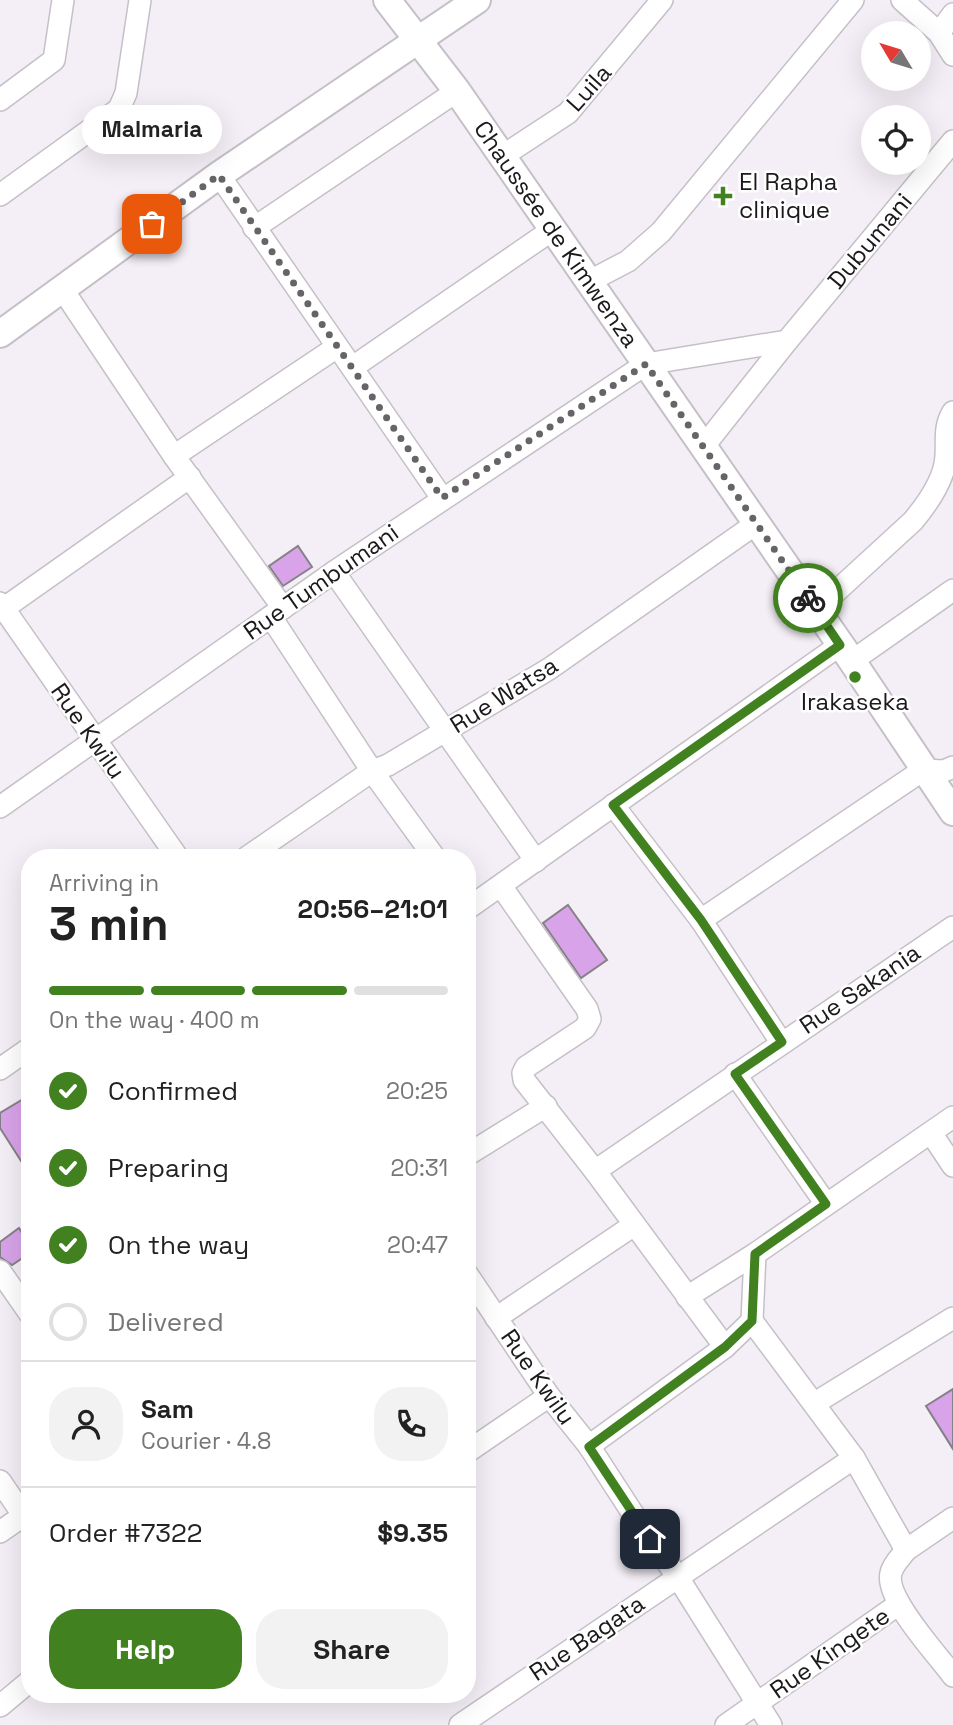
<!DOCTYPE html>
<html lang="en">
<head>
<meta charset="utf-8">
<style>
	:root { --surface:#fff; --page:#f2f2f2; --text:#222; --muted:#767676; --line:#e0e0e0; --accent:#418120 }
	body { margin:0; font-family:"Space Grotesk",sans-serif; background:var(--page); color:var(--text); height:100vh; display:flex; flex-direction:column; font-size:26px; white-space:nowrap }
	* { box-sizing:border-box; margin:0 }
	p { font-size:23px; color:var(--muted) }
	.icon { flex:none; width:38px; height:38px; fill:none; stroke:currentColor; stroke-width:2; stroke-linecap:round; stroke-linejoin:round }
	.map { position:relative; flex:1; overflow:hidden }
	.drawer { position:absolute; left:21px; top:849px; width:455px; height:854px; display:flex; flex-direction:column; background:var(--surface); border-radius:28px; box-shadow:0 7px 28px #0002 }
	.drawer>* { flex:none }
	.needle { width:46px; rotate:308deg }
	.controls { position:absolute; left:861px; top:21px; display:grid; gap:14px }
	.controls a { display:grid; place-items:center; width:70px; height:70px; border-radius:50%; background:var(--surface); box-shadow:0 7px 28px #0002; font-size:35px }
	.pin { position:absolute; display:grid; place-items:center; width:60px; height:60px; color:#fff; margin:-30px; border-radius:14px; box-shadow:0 4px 10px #0006 }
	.courier { position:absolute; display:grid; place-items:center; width:70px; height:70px; margin:-35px; border:5px solid #418120; border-radius:50%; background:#fff; color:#222; box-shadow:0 2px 9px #0007 }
	.bubble { position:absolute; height:49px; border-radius:24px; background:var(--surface); box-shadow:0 7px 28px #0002; font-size:23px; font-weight:700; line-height:49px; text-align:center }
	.summary em { font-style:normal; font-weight:700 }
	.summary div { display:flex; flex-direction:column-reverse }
	.summary { display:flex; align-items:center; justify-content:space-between; height:119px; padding:0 28px }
	h1 { font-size:46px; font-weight:700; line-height:52px }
	.bar { display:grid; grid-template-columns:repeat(4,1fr); gap:10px 7px; align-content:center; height:84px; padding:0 28px }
	.bar i { height:9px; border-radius:5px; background:var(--line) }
	.bar .active { background:var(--accent) }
	.bar p { grid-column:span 4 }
	.line { display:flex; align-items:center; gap:18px; padding:0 28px; border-top:2px solid var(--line) }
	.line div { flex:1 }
	.round { display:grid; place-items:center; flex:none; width:74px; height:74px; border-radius:28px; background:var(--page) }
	ol { padding:0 28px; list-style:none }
	li { display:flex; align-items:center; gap:21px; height:77px }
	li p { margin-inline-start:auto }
	li .icon { padding:7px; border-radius:50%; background:var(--accent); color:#fff; stroke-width:4 }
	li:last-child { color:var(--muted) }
	li i { width:38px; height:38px; border:4px solid var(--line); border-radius:50% }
	.button { display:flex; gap:14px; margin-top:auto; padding:14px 28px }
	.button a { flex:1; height:80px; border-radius:28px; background:var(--accent); color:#fff; font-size:28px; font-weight:700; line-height:80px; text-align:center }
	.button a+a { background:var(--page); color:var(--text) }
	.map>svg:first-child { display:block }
</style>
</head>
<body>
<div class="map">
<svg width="953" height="1725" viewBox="0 0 953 1725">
	<rect width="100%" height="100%" fill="#f4eff6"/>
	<g fill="#d8a3e9" stroke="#868187" stroke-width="2">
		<path d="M298 546 312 567 283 586 269 566Z"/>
		<path d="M568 905 607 960 581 978 543 923Z"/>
		<path d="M30 1095V1175L0 1128V1113Z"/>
		<path d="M19 1228 30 1246V1253L12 1265 0 1257V1242Z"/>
		<path d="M953 1389V1449L926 1406Z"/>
	</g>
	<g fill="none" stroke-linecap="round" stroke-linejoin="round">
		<g stroke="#c5c0c7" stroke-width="24">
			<g id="minor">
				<path d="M902 0 939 33 953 55"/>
				<path d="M939 33 953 14"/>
				<path d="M0 100 54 60 63 0"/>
				<path d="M501 157 568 113 662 0"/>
				<path d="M219 175 442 498"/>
				<path d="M0 195 119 109 126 93 140 0"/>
				<path d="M254 228 457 91"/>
				<path d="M588 282 628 261 661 232 853 0"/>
				<path d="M63 290 174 456 283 608"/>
				<path d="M353 367 552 230"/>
				<path d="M704 446 787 341 953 141"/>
				<path d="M174 456 337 347"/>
				<path d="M334 572 536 861"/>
				<path d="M0 603 178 858"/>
				<path d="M816 610 913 521C928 503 945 479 946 456 947 439 944 427 953 412"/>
				<path d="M0 611 190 477"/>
				<path d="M271 617 372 771 435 858"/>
				<path d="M852 661 953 590"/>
				<path d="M613 805 701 920 781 1042"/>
				<path d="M0 807 334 572 646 364 787 341"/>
				<path d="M246 858 372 771 388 765 549 669 757 523"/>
				<path d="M501 886 587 1009 590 1019 585 1028 526 1067 523 1073 524 1080 595 1171 725 1347"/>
				<path d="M467 909 840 645"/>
				<path d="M701 920 923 770 944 771 953 767"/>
				<path d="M0 1069 30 1048"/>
				<path d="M735 1074 826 1204"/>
				<path d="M931 1133 953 1166"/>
				<path d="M467 1155 546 1106"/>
				<path d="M595 1171 953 927"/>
				<path d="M755 1254 752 1321 854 1458 906 1550C901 1557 893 1564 891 1573 884 1598 938 1655 953 1676"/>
				<path d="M0 1271 30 1314"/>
				<path d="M467 1274 549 1396 589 1446 637 1520 677 1576 771 1725"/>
				<path d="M687 1297 755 1254 953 1117"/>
				<path d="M496 1318 634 1225"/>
				<path d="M815 1403 953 1318"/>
				<path d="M589 1446 725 1347 752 1321"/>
				<path d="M467 1452 549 1396"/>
				<path d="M0 1481 30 1525"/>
				<path d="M0 1532 30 1511"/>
				<path d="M906 1550 953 1518"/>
				<path d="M0 1706 30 1681"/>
				<path d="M460 1725 854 1458"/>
				<path d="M726 1725 899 1604"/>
			</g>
		</g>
		<g stroke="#c5c0c7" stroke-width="30">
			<g id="tertiary">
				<path id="s1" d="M387 0 457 91 852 661 953 812"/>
				<path d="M0 334 219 175 477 0"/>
			</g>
		</g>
		<use href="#minor" stroke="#fff" stroke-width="21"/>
		<use href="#tertiary" stroke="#fff" stroke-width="26"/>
	</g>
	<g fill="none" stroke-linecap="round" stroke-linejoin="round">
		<path stroke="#676468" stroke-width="7" stroke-dasharray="0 12.6" d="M152 224 219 175 442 498 646 364 808 598"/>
		<path stroke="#418120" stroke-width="9" d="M650 1539 589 1447 725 1347 752 1321 755 1254 826 1204 735 1074 782 1042 701 920 613 805 840 645 808 598"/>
	</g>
	<g fill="#418120" stroke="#fefefe" stroke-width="2.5">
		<path d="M719.5 185.5h7v7h7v7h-7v7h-7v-7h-7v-7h7z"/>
		<circle cx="855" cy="677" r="7"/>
	</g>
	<g text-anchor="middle" stroke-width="5" stroke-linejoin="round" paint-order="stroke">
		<g font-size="24" fill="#1b191b" stroke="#fefefe">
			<text transform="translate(589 88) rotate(-48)" y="8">Luila</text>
			<text dy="8" stroke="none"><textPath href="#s1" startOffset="289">Chaussée de Kimwenza</textPath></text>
			<text transform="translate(870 241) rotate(-50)" y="8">Dubumani</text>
			<text transform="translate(321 582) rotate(-35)" y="8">Rue Tumbumani</text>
			<text transform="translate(504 695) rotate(-32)" y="8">Rue Watsa</text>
			<text transform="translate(88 731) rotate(55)" y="8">Rue Kwilu</text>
			<text transform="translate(860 989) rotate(-34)" y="8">Rue Sakania</text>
			<text transform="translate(538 1377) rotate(55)" y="8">Rue Kwilu</text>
			<text transform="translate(587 1638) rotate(-34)" y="8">Rue Bagata</text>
			<text transform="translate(830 1653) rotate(-35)" y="8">Rue Kingete</text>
		</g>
		<g font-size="24" fill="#1b191b" stroke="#fefefe" text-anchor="start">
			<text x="739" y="190">El Rapha<tspan x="739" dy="28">clinique</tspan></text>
			<text x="855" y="710" text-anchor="middle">Irakaseka</text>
		</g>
	</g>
</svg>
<div class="controls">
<a><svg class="needle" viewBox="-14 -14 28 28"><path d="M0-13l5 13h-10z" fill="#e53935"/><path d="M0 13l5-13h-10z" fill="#767676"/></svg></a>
<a><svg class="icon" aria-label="locate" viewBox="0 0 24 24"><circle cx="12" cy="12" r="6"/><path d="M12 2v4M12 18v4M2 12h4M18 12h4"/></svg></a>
</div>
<div class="pin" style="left:152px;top:224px;background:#ea580c"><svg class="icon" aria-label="bag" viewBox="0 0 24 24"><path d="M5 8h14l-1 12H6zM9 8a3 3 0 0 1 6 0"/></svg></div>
<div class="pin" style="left:650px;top:1539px;background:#1f2937"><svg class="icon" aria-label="home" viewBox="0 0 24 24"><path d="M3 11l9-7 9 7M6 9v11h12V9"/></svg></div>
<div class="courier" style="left:808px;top:598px"><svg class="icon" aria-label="bike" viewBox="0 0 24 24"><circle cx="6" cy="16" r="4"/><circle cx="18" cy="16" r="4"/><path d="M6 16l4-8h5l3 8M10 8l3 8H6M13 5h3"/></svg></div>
<div class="bubble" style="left:82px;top:105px;width:140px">Malmaria</div>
<section class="drawer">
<div class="summary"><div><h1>3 min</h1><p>Arriving in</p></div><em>20:56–21:01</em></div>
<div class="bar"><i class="active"></i><i class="active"></i><i class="active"></i><i></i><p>On the way · 400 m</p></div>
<ol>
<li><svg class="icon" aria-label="check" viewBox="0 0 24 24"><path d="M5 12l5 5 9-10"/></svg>Confirmed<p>20:25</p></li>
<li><svg class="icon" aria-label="check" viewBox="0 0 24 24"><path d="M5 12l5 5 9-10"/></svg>Preparing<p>20:31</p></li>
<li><svg class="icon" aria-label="check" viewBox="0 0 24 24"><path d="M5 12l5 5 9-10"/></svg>On the way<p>20:47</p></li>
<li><i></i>Delivered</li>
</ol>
<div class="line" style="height:126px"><a class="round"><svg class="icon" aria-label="person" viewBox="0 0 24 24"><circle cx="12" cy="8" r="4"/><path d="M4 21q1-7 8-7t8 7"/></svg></a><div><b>Sam</b><p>Courier · 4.8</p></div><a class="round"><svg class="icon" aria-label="phone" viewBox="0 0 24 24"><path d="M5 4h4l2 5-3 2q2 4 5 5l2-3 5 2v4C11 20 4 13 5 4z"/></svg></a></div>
<div class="line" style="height:91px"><div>Order #7322</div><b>$9.35</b></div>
<div class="button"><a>Help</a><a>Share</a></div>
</section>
</div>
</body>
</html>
